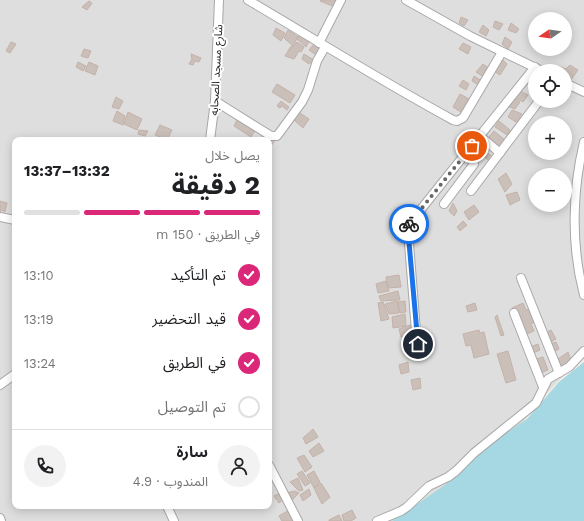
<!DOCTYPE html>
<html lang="ar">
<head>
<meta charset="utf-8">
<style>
	:root { --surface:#fff; --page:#f2f2f2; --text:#202124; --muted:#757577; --line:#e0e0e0; --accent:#db2777 }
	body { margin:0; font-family:"Work Sans","Noto Sans Arabic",sans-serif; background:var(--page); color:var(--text); direction:rtl; height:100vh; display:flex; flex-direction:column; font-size:15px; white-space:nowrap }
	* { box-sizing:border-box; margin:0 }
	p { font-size:13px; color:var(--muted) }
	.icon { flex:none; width:22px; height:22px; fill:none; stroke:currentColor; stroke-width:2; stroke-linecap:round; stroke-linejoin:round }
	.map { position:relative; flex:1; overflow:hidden; direction:ltr }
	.drawer { position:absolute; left:12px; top:137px; width:260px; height:372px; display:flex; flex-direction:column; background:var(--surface); border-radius:8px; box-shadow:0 2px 10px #0003; direction:rtl }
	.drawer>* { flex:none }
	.needle { width:26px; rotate:257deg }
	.buttons { position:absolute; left:528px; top:12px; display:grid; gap:8px }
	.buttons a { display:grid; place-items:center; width:44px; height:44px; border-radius:50%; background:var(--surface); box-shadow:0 2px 10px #0003; font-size:20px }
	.pin { position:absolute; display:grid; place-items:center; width:34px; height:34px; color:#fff; margin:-17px; border:2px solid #fff; border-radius:50%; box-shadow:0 1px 4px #0007 }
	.courier { position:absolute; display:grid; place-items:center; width:40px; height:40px; margin:-20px; border:3px solid #1a73e8; border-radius:50%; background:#fff; color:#222; box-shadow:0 1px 5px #0007 }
	.summary em { font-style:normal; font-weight:700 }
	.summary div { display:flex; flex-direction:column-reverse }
	.summary { display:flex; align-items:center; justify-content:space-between; height:68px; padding:0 12px }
	h1 { font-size:26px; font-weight:700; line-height:30px }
	.bar { display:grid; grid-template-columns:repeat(4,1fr); gap:6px 4px; align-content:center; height:48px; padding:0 12px }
	.bar i { height:5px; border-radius:3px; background:var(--line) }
	.bar .on { background:var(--accent) }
	.bar p { grid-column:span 4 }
	.line { display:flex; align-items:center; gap:10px; padding:0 12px; border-top:1px solid var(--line) }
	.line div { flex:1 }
	.round { display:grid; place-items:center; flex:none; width:42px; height:42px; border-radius:21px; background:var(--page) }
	ol { padding:0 12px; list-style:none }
	li { display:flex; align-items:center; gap:12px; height:44px }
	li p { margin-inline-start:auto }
	li .icon { padding:4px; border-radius:50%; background:var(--accent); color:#fff; stroke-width:4 }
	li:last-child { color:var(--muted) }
	li i { width:22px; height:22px; border:2px solid var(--line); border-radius:50% }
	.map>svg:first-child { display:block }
</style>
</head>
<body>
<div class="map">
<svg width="584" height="521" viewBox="0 0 584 521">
	<rect width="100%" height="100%" fill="#f2ede7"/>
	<path fill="#dfdede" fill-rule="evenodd" d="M0 0H584V353L540 401 520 426 470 475 413 505 394 521H0ZM535 19H565V49H535ZM535 71H565V101H535ZM535 123H565V153H535ZM15 140H269V506H15ZM535 175H565V205H535Z"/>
	<path fill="#a5d8e2" d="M584 362V521H392L445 485 472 460 500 437 527 419 559 382Z"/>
	<g fill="#cabfb9" stroke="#c4b2a8">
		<path d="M321 0H340L335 7 320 1Z"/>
		<path d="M89 1 92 3 87 10 82 7Z"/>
		<path d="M461 17 468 20 464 26 459 23Z"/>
		<path d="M495 21 503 24 499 30 493 27Z"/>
		<path d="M511 23 519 29 516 33 508 30Z"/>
		<path d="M483 25 489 30 486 36 479 32Z"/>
		<path d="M276 28 285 33 281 41 273 35Z"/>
		<path d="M288 30 298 37 293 46 284 38Z"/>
		<path d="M301 32 310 39 306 47 297 39Z"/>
		<path d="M505 37 512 42 508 49 502 44Z"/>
		<path d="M11 42 16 44 10 53 6 51Z"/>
		<path d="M297 42 304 47 301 52 299 51 294 59 285 56 291 46 293 47Z"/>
		<path d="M315 43 321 47 316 55 309 50Z"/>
		<path d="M463 43 471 47 468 54 459 49Z"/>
		<path d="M84 49 91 51 88 58 81 56Z"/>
		<path d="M191 54 201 58 199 62 195 61 193 65 189 64 192 59Z"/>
		<path d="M304 54 314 60 309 64 302 59Z"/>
		<path d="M501 58 507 64 500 75 492 70Z"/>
		<path d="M78 62 86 66 83 71 76 67Z"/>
		<path d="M89 62 98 66 95 75 85 71Z"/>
		<path d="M483 64 490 69 484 77 476 72Z"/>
		<path d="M570 65 578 70 570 81 565 78V71H555L558 66 566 69Z"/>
		<path d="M474 76 482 81 480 86 472 81Z"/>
		<path d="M463 80 469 84 466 90 459 86Z"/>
		<path d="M277 84 295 95 290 103 272 92Z"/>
		<path d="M518 90 528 95 523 102 513 96Z"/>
		<path d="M460 94 469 99 461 112 453 107Z"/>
		<path d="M116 97 123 101 119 109 112 107Z"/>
		<path d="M513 97 520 102 515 109 507 106Z"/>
		<path d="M281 101 289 107 287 110 282 106 280 108 277 106Z"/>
		<path d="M512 110 522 114 516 122 508 117Z"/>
		<path d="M117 111 125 116 123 125 113 121Z"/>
		<path d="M297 111 309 119 303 128 293 119Z"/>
		<path d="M128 112 142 119 137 130 124 124Z"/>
		<path d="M238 118 256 129 251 137 234 126Z"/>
		<path d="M499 121 510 130 507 135 495 127Z"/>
		<path d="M160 125 172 130 167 140 155 135Z"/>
		<path d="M139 130 148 131 145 136 138 134Z"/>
		<path d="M494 131 505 140 499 147 488 138Z"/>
		<path d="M264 133 275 140 269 149V140H260Z"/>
		<path d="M482 149 493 157 490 161 479 154Z"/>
		<path d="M506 173 512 184 505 192 498 179Z"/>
		<path d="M517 192 520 200 510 205 506 195Z"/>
		<path d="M0 201 7 203 5 212 2 210 0 212Z"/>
		<path d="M453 203 457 211 454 216 449 211Z"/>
		<path d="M474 205 479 212 469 220 464 212Z"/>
		<path d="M420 218 426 225 413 241 408 238Z"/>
		<path d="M463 221 467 225 460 231 457 227Z"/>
		<path d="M399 275 401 287 388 288 386 277Z"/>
		<path d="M386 281 389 291 378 293 376 284Z"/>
		<path d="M398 291 400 300 381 301 379 296Z"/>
		<path d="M397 301 399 313 389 314 385 304Z"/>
		<path d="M405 301 406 312 400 313 398 302Z"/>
		<path d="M383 302 389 319 381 321 378 303Z"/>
		<path d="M475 303 477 310 468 312 466 306Z"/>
		<path d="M523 303 526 310 532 308 537 321 531 324 534 331 524 335 512 308Z"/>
		<path d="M405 314 406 326 393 328 392 317Z"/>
		<path d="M497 315 504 335 501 336 495 317Z"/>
		<path d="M413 324 416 333 401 337 399 329Z"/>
		<path d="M479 330 480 333 484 332 489 354 474 358 471 345 466 346 463 334Z"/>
		<path d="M551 330 556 339 549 343 545 333Z"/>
		<path d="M556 342 559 349 553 352 550 344Z"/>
		<path d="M538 344 540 350 531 354 528 348Z"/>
		<path d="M508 351 516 380 506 383 497 354Z"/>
		<path d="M568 352 572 363 561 370 555 361Z"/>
		<path d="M543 357 548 370 538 374 533 360Z"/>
		<path d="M408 362 409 372 401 374 399 365Z"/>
		<path d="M420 378 421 388 413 390 411 380Z"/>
		<path d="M313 429 318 437 306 444 303 438Z"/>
		<path d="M319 443 324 451 313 457 309 451Z"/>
		<path d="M304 455 312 467 305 472 297 458Z"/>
		<path d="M302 471 310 483 305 486 297 474Z"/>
		<path d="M314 471 320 482 314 488 307 475Z"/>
		<path d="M298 478 303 490 299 491 290 482Z"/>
		<path d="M321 483 330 497 322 504 314 488Z"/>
		<path d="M309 489 311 495 303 501 300 495Z"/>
		<path d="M295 491 299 493 291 501 286 493Z"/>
		<path d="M278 494 283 500 279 503 274 496Z"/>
		<path d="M289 510 294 521H282L279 516Z"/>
		<path d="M352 510 356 518 351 521H344L342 515Z"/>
		<path d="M339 515 342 521H329V520Z"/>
	</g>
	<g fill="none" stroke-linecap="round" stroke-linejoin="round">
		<g stroke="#a8a8a8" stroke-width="10">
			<g id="minor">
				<path d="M248 0C316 40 383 82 453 120L457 121 463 118 502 52"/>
				<path d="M406 0 470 36 542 71"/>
				<path d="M319 43 341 0"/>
				<path d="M565 83 584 92"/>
				<path d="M215 101 271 136H277L302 102 308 90 317 61 325 47"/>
				<path d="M480 136 500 153"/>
				<path d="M210 140 215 101 219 0"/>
				<path d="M584 142C572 192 571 246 584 295"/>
				<path d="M481 149 487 142"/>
				<path d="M471 191 539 101"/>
				<path d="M444 204 474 164"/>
				<path d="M0 217 15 220"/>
				<path d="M521 278 559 373"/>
				<path d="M514 313 543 387"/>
				<path d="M417 344 408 231 410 223 535 67"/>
				<path d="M0 385 15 374"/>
				<path d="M269 465 298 521"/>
				<path d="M167 506 174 521"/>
				<path d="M0 518 1 521"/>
				<path d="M377 521 401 511 407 507 429 486 448 477 456 471 474 453 536 403 548 379 569 367 584 351"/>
			</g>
		</g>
		<use href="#minor" stroke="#fff" stroke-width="8"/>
	</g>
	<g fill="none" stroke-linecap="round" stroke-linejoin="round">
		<path stroke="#6a6866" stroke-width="4" stroke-dasharray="0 7.2" d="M409 224 472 146"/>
		<path stroke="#1a73e8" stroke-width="5" d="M409 224 408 231 418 344"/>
	</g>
	<g text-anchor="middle" stroke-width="4" stroke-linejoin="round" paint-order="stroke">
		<g font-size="11" fill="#212121" stroke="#fff">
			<text transform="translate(216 70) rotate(-87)" y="4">شارع مسجد الصحابه</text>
		</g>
	</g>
</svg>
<div class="buttons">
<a><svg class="needle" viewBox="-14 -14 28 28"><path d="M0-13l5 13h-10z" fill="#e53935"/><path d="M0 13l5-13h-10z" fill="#757577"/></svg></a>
<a><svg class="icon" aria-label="locate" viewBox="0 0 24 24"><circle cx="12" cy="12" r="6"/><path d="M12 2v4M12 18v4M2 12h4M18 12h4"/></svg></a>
<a>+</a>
<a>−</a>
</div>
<div class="pin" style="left:472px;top:146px;background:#ea580c"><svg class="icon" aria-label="bag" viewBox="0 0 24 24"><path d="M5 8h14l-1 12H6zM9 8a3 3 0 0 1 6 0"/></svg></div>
<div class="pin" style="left:418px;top:344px;background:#1f2937"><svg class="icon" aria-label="home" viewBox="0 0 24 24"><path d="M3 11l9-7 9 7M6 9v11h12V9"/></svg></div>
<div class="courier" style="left:409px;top:224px"><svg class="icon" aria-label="bike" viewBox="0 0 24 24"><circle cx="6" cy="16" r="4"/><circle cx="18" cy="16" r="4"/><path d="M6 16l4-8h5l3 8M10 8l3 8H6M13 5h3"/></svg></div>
<section class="drawer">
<div class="summary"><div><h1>2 دقيقة</h1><p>يصل خلال</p></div><em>13:32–13:37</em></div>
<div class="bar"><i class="on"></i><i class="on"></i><i class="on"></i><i></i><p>في الطريق · 150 m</p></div>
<ol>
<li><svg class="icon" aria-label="check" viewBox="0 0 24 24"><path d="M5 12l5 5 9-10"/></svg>تم التأكيد<p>13:10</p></li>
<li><svg class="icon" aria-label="check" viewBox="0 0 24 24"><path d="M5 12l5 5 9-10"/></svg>قيد التحضير<p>13:19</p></li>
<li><svg class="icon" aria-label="check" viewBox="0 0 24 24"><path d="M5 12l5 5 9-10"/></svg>في الطريق<p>13:24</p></li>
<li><i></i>تم التوصيل</li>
</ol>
<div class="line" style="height:72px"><a class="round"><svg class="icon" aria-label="person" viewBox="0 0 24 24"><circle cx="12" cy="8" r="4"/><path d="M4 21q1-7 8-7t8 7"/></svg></a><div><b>سارة</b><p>المندوب · 4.9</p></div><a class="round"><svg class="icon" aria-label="phone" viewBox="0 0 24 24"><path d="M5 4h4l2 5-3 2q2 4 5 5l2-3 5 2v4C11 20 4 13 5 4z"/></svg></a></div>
</section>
</div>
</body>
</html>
